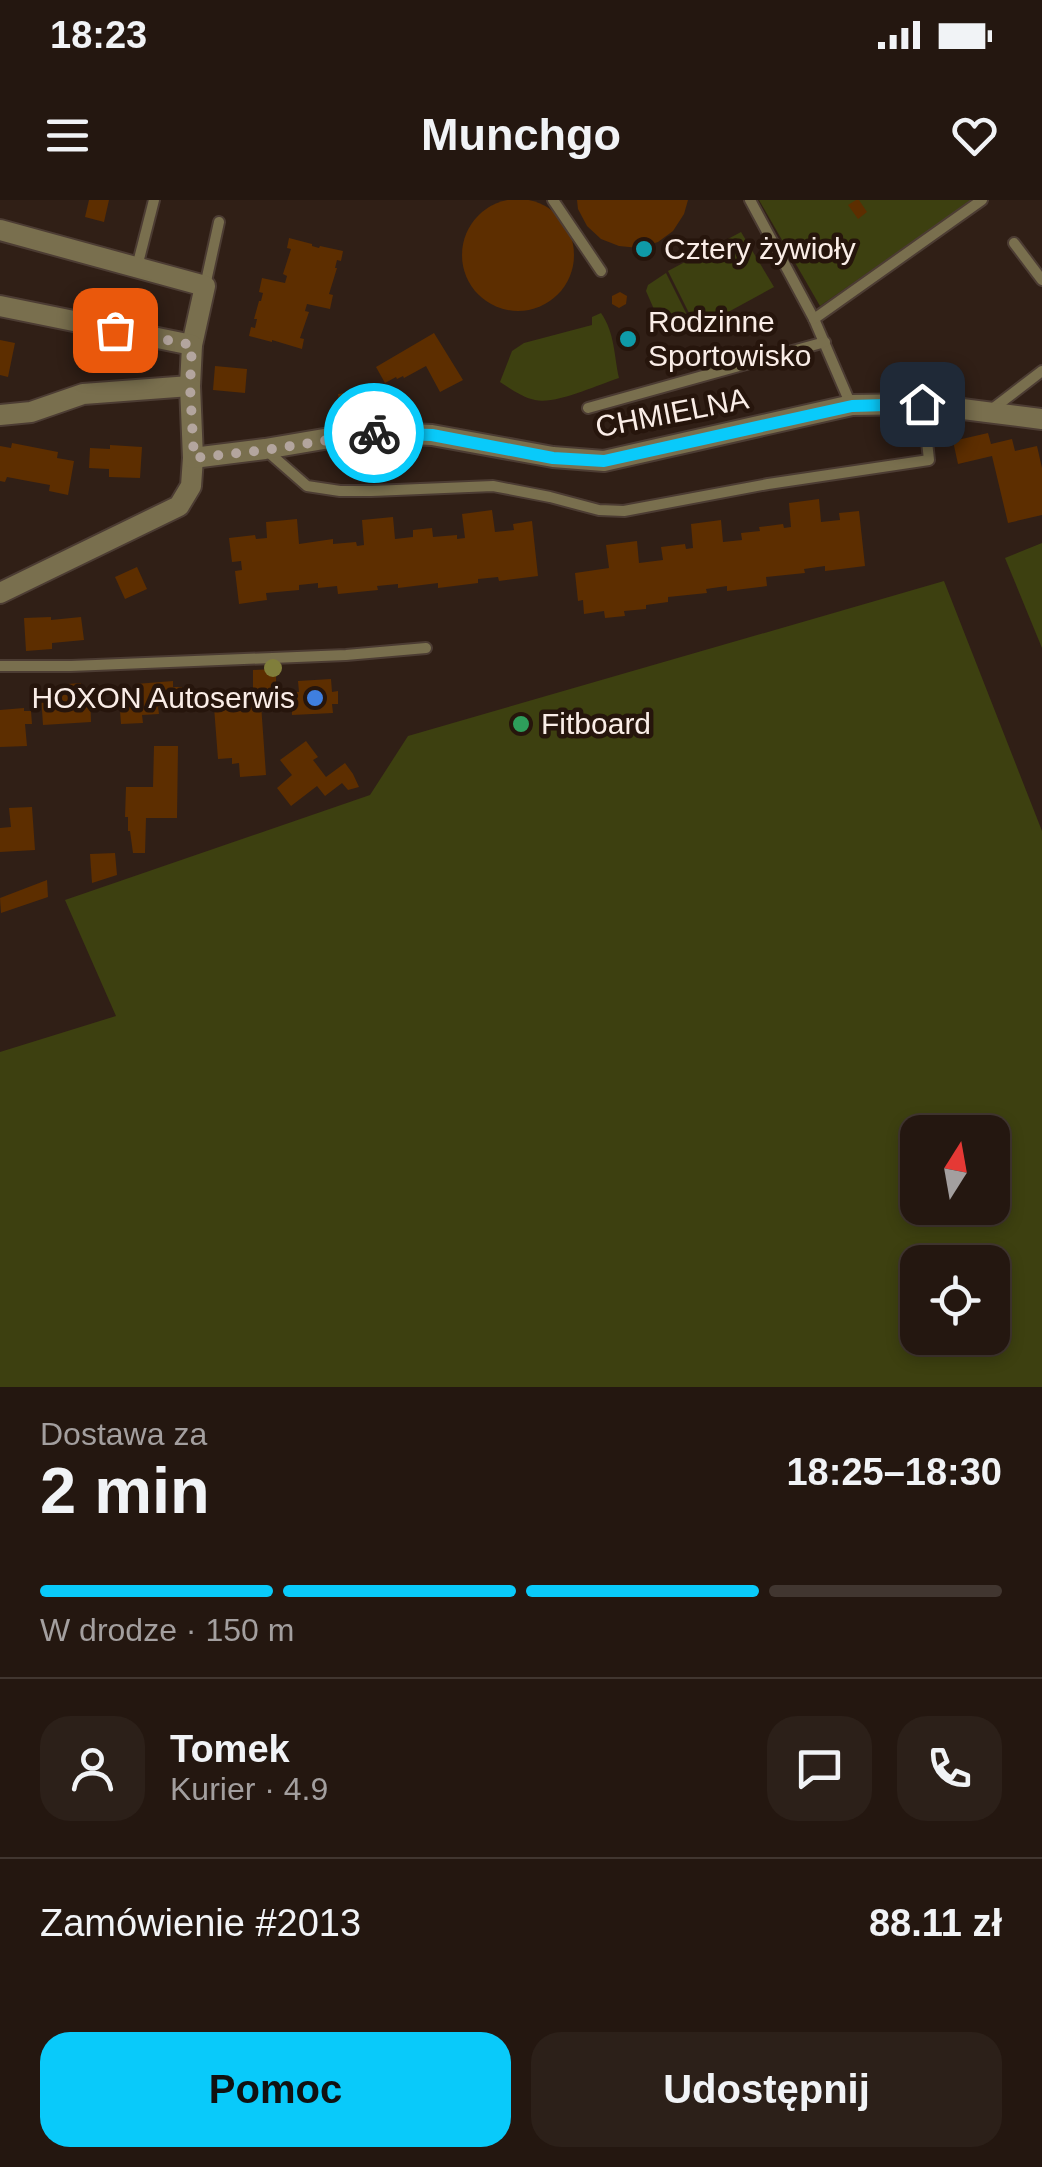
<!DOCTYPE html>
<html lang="pl">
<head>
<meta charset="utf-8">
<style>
	:root { --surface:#241710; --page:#2c2019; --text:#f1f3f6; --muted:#a39f9f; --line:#413630; --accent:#09cafa }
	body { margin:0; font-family:Arial,sans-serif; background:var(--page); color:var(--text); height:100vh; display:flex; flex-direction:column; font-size:38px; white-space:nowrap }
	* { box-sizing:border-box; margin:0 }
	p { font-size:32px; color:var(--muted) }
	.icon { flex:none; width:55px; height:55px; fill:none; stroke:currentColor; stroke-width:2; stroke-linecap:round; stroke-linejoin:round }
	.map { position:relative; height:1187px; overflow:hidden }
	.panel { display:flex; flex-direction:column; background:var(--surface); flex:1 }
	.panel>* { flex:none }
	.needle { width:65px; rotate:11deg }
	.tools { position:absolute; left:900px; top:915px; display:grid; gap:20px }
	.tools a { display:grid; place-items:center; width:110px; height:110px; border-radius:20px; background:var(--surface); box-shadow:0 5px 15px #0003,0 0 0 2px var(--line); font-size:50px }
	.pin { position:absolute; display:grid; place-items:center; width:85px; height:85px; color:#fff; margin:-42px; border-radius:20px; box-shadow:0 5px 15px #0006 }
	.courier { position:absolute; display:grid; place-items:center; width:100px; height:100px; margin:-50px; border:8px solid #09cafa; border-radius:50%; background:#fff; color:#222; box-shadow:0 2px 12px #0007 }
	.overview em { font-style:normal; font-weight:800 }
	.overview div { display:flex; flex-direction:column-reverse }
	.overview { display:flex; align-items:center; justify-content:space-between; height:170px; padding:0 40px }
	h1 { font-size:65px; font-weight:800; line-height:75px }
	.bar { display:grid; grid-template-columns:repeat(4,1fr); gap:15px 10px; align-content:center; height:120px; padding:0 40px }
	.bar i { height:12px; border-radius:8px; background:var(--line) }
	.bar .on { background:var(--accent) }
	.bar p { grid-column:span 4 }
	.line { display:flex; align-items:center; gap:25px; padding:0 40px; border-top:2px solid var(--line) }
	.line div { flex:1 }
	.round { display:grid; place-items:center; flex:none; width:105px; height:105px; border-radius:30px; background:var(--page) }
	.cta { display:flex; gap:20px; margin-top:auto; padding:20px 40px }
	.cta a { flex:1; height:115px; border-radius:30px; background:var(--accent); color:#111; font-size:40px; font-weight:800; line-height:115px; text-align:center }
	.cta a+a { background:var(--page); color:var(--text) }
	.status { display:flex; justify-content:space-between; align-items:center; height:70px; padding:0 50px; background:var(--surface); direction:ltr }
	.status svg { height:28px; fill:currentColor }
	header { display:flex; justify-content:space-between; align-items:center; height:130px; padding:0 40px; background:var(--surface); font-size:45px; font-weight:800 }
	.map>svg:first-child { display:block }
</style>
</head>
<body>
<div class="status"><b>18:23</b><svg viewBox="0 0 49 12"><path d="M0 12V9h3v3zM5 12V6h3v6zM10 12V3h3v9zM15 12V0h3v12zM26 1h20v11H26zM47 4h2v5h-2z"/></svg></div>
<header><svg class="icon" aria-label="menu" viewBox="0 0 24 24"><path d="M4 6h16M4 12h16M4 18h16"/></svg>Munchgo<svg class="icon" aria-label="heart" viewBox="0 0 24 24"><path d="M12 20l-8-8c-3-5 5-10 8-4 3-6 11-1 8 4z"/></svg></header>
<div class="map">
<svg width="1042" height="1187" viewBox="0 0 1042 1187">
	<rect width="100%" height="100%" fill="#301f16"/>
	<g fill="#3d4010" fill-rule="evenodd">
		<path d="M759 0H972L820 106Z"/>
		<path d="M741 32 774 87 697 129 668 71Z"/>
		<path d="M666 73 695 131 681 133 663 130 646 91 648 85Z"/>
		<path d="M601 113C615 133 614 156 619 178 597 185 555 205 535 200 522 197 511 189 500 182L512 151 524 143 592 125V117Z"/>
		<path d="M1042 343V448L1005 358Z"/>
		<path d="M944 381 1042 631V1187H0V852L116 816 65 700 370 595 408 536ZM918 932H992V1008H918ZM918 1062H992V1138H918Z"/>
	</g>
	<g fill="#5d2e00">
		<circle cx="518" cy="55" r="56"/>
		<path d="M89 0H109L104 22 85 17Z"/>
		<path d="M577 0H688L684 14 673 31 658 42 639 48 619 46 601 39 587 26 578 9Z"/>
		<path d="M856 0H859L867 12 858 19 848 5Z"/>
		<path d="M289 38 312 44V46L319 48 320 46 343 51 341 61 337 60 335 68H337L329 94 333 95 330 109 307 104 305 111 309 112 300 138 304 139 302 149 272 140V142L249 136 251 127 255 128 257 119H254L259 101H261L263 93 259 92 262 78 285 83 287 76 283 74 291 49 287 48Z"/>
		<path d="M620 92 627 96 626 104 619 108 612 104V96Z"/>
		<path d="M434 133 463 180 440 192 426 166 404 178 403 176 397 179 396 177 385 183 376 167Z"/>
		<path d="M0 140 15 143 8 177 0 175Z"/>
		<path d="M215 166 247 169 245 193 213 190Z"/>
		<path d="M363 191 365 212 341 215 338 194Z"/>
		<path d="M988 233 991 244 1012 239 1015 251 1037 246 1042 268V315L1008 323 992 256 958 264 953 241Z"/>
		<path d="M12 243 58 252 57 258 74 261 68 295 49 291 50 285 28 281 7 277 5 282 0 281V246L11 248Z"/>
		<path d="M110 245 142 247 140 278 109 277V269L89 268 90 248 110 249Z"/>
		<path d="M819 299 821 322 840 320 839 313 859 311 865 366 825 371V366L804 369 805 373 766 377 767 386 727 391V386L706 389 707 393 668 397V402L646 405V409L624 411 625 416 605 418 604 411 584 414 583 400 578 401 575 373 609 368 606 345 637 341 639 363 663 360 661 347 685 344 686 349 693 348 691 324 721 320 723 342 742 340 741 333 760 331 759 327 783 324 784 328 791 327 789 303Z"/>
		<path d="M492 310 495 332 514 330 513 324 532 321 538 376 499 381 498 377 478 379V383L438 388V383L398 388V384L377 386 378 390 338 394 337 386 318 388V383L299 385V390L266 393 267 400 239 404 235 371 242 370 241 361 232 362 229 338 255 335 256 339 267 338 266 322 297 319 299 344 333 339V344L356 342 357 346 364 345 362 320 393 317 395 339 413 337V330L432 328 433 337 457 335V339L465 338 462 314Z"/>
		<path d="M137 367 147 389 125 399 115 377Z"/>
		<path d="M51 417V420L81 417 84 440 52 443V449L26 451 24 418Z"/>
		<path d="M276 469V504H261L266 575 240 577 239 563 232 564V558L218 559 214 507 253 504V470Z"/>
		<path d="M331 479 332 492 338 491V504H332L333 513 292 515 291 492H299L298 481Z"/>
		<path d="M173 481V487H182L183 503H175V506L158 507 159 514 142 515 143 523 121 524 119 496 137 495 136 484Z"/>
		<path d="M81 483V491H90L91 522 43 525 41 494 68 493V484Z"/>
		<path d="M24 508V511H31L32 524H25L27 546 0 547V510Z"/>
		<path d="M306 541 318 557 313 560 326 577 345 563 353 574 359 587 348 590 342 583 325 596 317 586 291 606 277 588 292 575 280 560Z"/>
		<path d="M154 546H178L177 618H146L145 653H133L130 631H128V617H125L126 587H153Z"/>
		<path d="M32 607 35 650 0 652V628L11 627 9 608Z"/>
		<path d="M115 653 117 675 92 683 90 654Z"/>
		<path d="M47 680 48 697 1 713 0 698Z"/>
	</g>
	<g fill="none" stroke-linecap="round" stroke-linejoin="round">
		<g stroke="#4c3c33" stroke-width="14">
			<g id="service">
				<path d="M553 0 601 71"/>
				<path d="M750 0 814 119 851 205"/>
				<path d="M1014 43 1042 80"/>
				<path d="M137 67 154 0"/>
				<path d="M205 86 219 22"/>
				<path d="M814 119 982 0"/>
				<path d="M588 208 825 142"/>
				<path d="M991 210 1042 171"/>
				<path d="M267 251 307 286 340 291H372L493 286 550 297 599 310 624 311 768 284 929 260 923 204"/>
				<path d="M0 466H71L346 455 426 448"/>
			</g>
		</g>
		<g stroke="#4c3c33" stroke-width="24">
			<g id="minor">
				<path d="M0 30 205 86 192 145 190 186 193 258 191 286 179 306 0 393"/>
				<path d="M0 106 192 145"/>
				<path d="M0 215 31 212 83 194 190 186"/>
				<path d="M193 258 265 249 365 232 432 235 553 257 604 261 852 205 923 204 1042 219"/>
			</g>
		</g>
		<use href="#service" stroke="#796f4e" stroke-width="10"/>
		<use href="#minor" stroke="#796f4e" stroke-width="20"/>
	</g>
	<circle fill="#807e3b" cx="273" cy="468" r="9"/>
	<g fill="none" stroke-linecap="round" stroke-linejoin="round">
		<path stroke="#b3a59e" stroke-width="10" stroke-dasharray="0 18" d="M115 130 192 145 190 186 194 258 265 250 374 233"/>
		<path stroke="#09cafa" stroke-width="12" d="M374 233 432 235 553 258 604 261 852 206 922 204"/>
	</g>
	<g fill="#0f9aa8" stroke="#26150c" stroke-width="4">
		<circle cx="644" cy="49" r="10"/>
		<circle cx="628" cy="139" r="10"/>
	</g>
	<circle fill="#3f7fe0" stroke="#26150c" stroke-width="4" cx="315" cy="498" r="10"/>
	<circle fill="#2e9e5b" stroke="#26150c" stroke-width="4" cx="521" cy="524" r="10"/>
	<g text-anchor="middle" stroke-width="9" stroke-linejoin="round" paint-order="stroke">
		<g font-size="30" fill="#faede7" stroke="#26150c" text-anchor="start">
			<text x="664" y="59">Cztery żywioły</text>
			<text x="648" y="132">Rodzinne<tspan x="648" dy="34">Sportowisko</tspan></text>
			<text x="295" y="508" text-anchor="end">HOXON Autoserwis</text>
			<text x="541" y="534">Fitboard</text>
		</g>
		<g font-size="30" fill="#faede7" stroke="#26150c">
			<text transform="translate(672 213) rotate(-11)" y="10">CHMIELNA</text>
		</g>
	</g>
</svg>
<div class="tools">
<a><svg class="needle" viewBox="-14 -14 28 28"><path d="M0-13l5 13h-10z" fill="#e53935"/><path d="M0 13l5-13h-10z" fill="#a39f9f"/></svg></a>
<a><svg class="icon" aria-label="locate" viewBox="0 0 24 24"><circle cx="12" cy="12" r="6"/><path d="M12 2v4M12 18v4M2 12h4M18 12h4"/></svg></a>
</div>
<div class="pin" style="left:115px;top:130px;background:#ea580c"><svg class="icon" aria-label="bag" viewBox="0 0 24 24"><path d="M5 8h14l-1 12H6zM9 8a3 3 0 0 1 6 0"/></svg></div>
<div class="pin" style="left:922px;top:204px;background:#1f2937"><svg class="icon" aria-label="home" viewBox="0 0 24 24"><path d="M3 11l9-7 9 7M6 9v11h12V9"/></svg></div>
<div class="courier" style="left:374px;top:233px"><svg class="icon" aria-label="bike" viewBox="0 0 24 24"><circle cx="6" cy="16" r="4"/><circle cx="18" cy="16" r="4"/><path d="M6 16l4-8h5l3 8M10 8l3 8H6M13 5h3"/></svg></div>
</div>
<section class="panel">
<div class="overview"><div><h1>2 min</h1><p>Dostawa za</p></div><em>18:25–18:30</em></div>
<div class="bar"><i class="on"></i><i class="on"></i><i class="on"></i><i></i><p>W drodze · 150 m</p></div>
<div class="line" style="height:180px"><a class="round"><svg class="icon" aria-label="person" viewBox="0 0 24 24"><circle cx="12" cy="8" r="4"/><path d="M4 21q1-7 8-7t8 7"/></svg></a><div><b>Tomek</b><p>Kurier · 4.9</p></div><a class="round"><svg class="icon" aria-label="chat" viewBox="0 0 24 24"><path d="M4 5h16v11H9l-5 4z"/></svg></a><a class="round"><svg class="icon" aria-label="phone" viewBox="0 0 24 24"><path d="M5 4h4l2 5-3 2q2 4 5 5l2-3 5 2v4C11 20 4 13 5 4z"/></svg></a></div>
<div class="line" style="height:130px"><div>Zamówienie #2013</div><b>88.11 zł</b></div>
<div class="cta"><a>Pomoc</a><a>Udostępnij</a></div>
</section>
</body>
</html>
